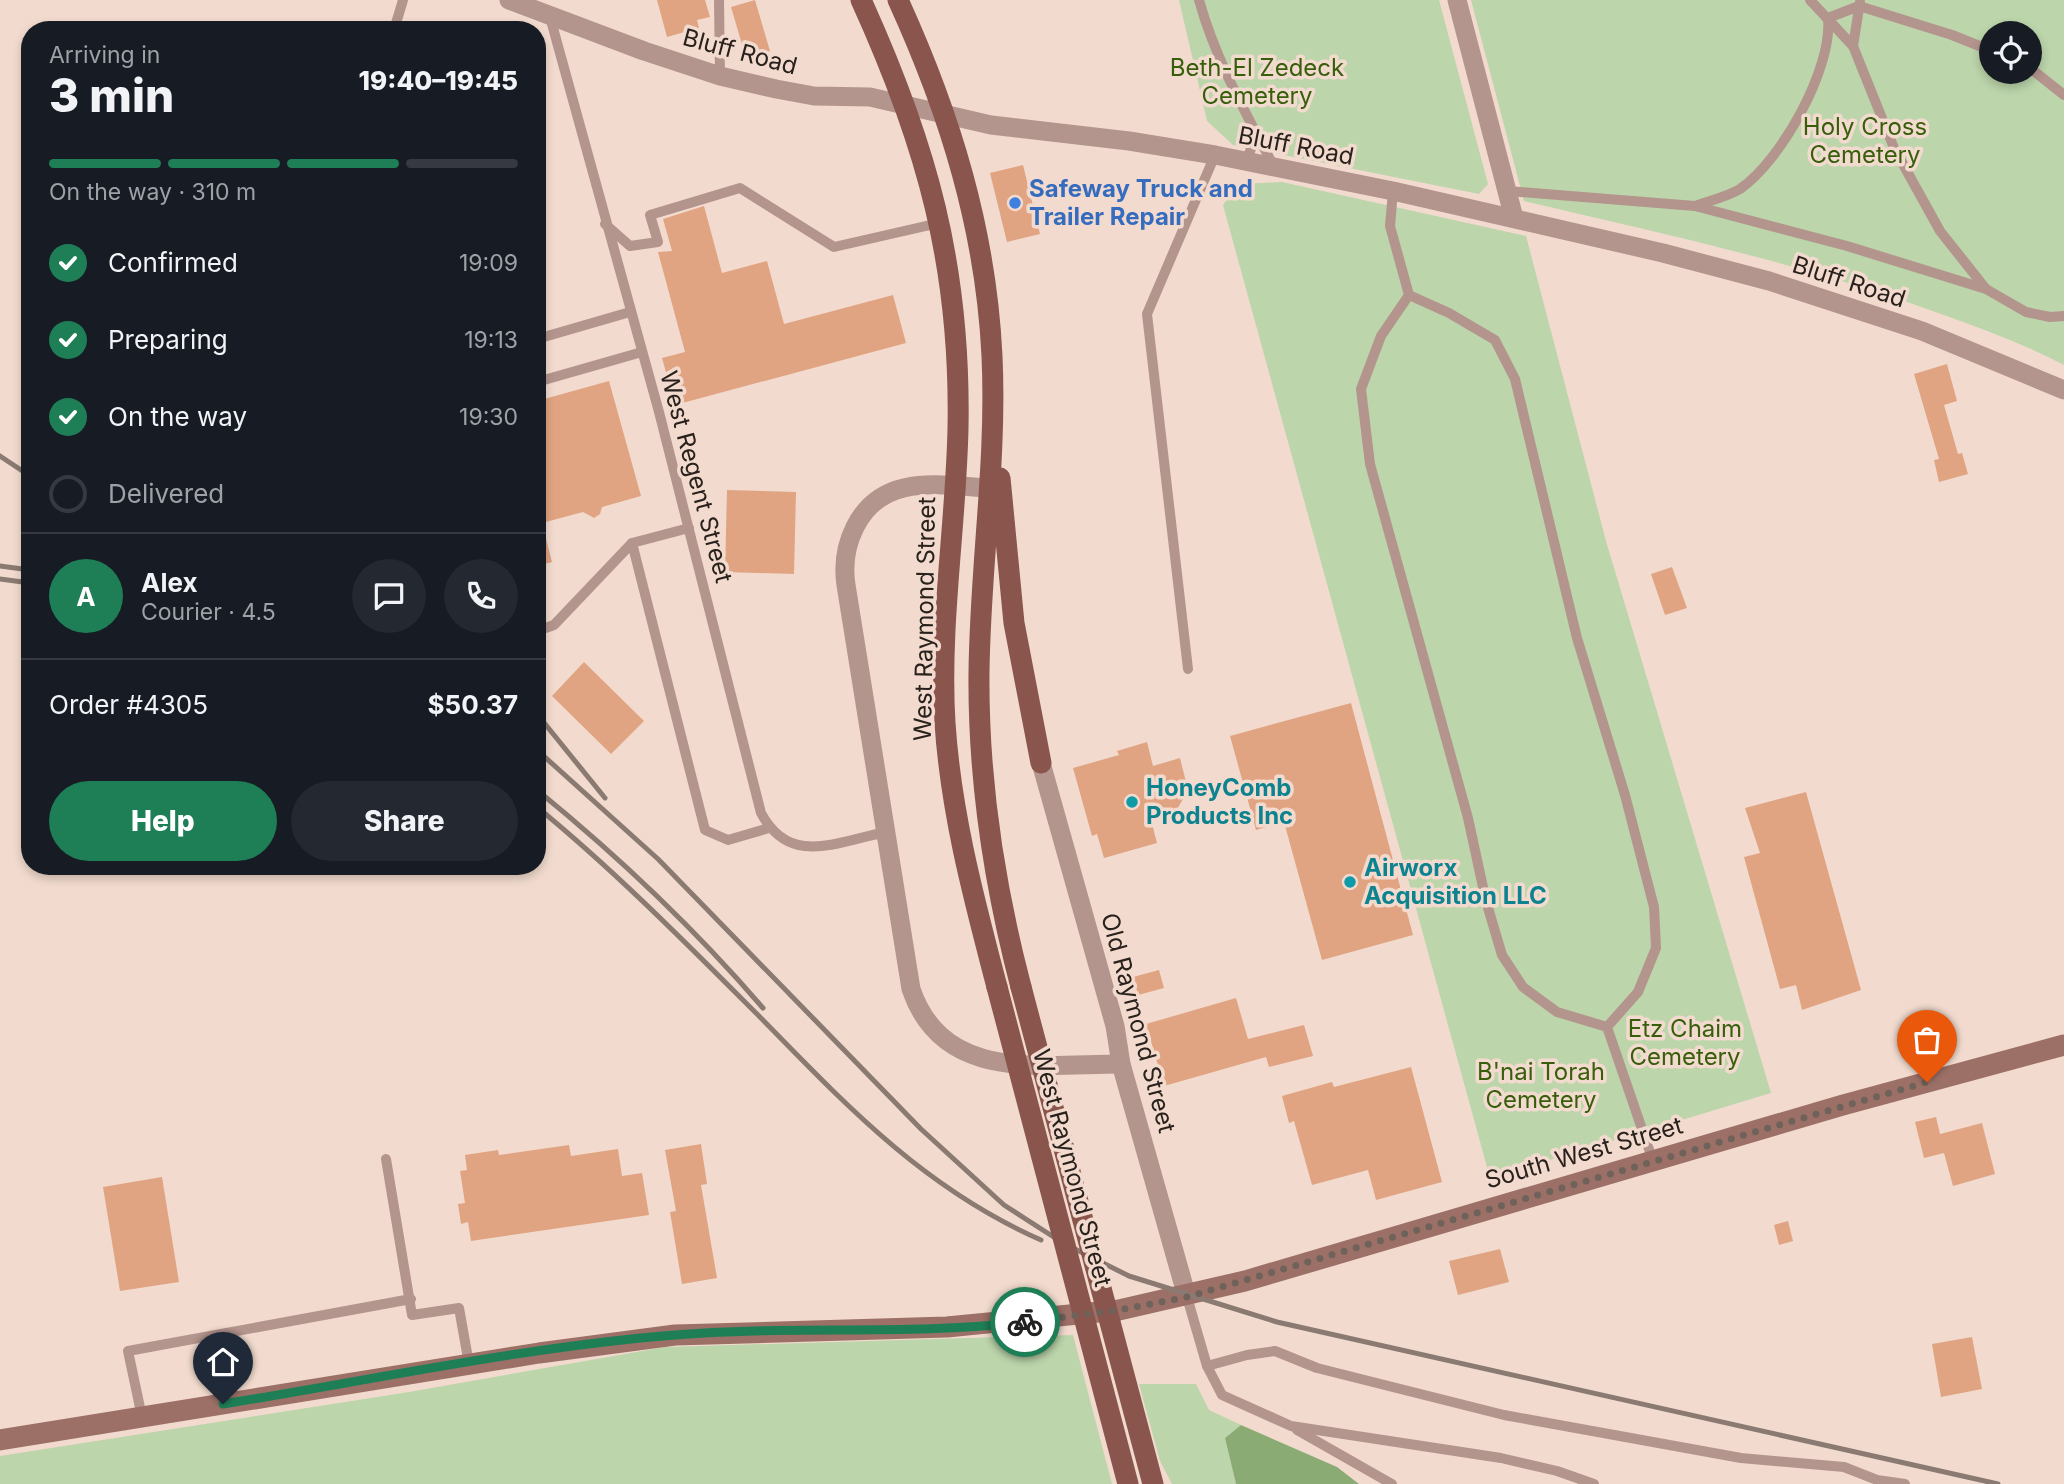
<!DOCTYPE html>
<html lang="en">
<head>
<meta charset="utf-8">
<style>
	:root { --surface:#171b24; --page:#242831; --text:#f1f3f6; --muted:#9ea1a6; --line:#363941; --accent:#1e7f57 }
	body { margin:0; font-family:Inter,sans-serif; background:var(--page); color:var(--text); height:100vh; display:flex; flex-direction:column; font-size:26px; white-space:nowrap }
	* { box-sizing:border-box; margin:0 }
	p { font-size:23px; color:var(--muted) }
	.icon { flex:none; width:38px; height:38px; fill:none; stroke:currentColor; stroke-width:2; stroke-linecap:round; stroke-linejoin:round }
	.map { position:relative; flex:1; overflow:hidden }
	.side { position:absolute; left:21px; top:21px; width:525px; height:854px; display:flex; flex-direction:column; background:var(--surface); border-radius:28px; box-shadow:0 4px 10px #0003 }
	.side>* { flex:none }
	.buttons { position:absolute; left:1979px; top:21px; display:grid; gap:14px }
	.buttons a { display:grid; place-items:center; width:63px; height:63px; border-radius:50%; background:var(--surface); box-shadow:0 4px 10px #0003; font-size:35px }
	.pin { position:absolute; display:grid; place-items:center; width:60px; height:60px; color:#fff; margin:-72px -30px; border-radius:50% 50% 50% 0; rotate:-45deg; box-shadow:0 0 7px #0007 }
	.pin .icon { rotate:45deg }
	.courier { position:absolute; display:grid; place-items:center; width:70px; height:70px; margin:-35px; border:5px solid #1e7f57; border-radius:50%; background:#fff; color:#222; box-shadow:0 2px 9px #0007 }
	.head em { font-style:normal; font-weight:800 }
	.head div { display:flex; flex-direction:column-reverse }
	.head { display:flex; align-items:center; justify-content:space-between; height:119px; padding:0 28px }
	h1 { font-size:46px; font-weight:800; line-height:52px }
	.bar { display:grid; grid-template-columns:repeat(4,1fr); gap:10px 7px; align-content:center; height:84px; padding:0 28px }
	.bar i { height:9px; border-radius:5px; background:var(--line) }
	.bar .selected { background:var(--accent) }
	.bar p { grid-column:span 4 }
	.line { display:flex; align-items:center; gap:18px; padding:0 28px; border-top:2px solid var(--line) }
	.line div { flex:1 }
	.round { display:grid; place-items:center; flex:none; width:74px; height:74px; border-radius:37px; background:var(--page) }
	ol { padding:0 28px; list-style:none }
	li { display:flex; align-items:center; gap:21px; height:77px }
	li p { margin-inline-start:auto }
	li .icon { padding:7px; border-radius:50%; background:var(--accent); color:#fff; stroke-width:4 }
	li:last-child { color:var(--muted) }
	li i { width:38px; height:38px; border:4px solid var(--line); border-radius:50% }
	.action { display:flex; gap:14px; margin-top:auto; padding:14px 28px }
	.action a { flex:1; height:80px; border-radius:42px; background:var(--accent); color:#fff; font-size:28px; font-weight:800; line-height:80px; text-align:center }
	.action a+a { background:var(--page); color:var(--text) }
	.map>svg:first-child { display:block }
</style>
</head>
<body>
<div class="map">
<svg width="2064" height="1484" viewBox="0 0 2064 1484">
	<rect width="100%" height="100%" fill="#f2dbce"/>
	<g fill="#bcd5ab" fill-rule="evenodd">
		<path d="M1179 0H1439L1488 184 1479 194 1233 145 1207 121Z"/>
		<path d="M1471 0H2064V365C2024 344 1983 329 1941 314 1805 264 1664 234 1524 201ZM1992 33H2030V72H1992Z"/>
		<path d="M1282 182 1526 236 1606 541 1771 1093 1490 1178 1223 205 1238 184Z"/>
		<path d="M1073 1335 1112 1484H0V1456L409 1392 665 1347Z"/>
		<path d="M1139 1384H1196L1209 1410 1241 1425 1225 1438 1236 1484H1172L1160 1461Z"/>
	</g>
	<path fill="#8bab74" d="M1241 1425 1337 1467 1359 1484H1236L1225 1438Z"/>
	<g fill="#e0a482">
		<path d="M657 0H705L710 17 697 20 699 28 667 37Z"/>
		<path d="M755 0 770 51 746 58 731 7Z"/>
		<path d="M1023 165 1040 234 1007 242 990 173Z"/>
		<path d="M704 206 722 273 767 261 784 324 893 295 906 343 675 405 662 358 685 352 658 252 672 251 663 219Z"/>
		<path d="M1947 364 1957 401 1944 405 1958 454 1962 453 1968 474 1939 482 1934 460 1939 459 1914 374Z"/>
		<path d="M609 381 641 496 602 507 600 514 594 518 583 512 542 523 552 562 537 566V401Z"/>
		<path d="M727 490 796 492 794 574 725 572Z"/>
		<path d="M1672 567 1687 608 1665 615 1651 574Z"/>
		<path d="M584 662 644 721 611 754 552 696Z"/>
		<path d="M1351 703 1413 935 1322 960 1284 822 1256 830 1230 736Z"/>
		<path d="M1147 742 1153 766 1180 758 1188 790 1175 813 1151 820 1157 843 1104 858 1097 834 1092 836 1073 768 1119 755 1117 751Z"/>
		<path d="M1806 792 1861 990 1802 1010 1796 985 1780 989 1744 857 1760 853 1745 808Z"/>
		<path d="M1159 970 1164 988 1138 995 1133 977Z"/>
		<path d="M1236 998 1248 1039 1304 1025 1313 1056 1269 1067 1266 1057 1164 1086 1146 1024Z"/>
		<path d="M1411 1067 1442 1182 1376 1200 1368 1170 1312 1185 1294 1121 1289 1123 1282 1096 1332 1082 1334 1087Z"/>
		<path d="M1936 1117 1940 1134 1982 1123 1995 1174 1953 1186 1944 1153 1924 1158 1915 1122Z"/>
		<path d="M701 1144 707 1184 701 1185 717 1278 682 1284 670 1212 676 1211 665 1150Z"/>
		<path d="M569 1145 571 1156 618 1149 622 1176 642 1173 649 1215 471 1241 468 1222 461 1224 458 1204 465 1203 460 1171 467 1170 465 1155 498 1150 499 1155Z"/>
		<path d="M162 1177 179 1282 120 1291 103 1187Z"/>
		<path d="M1788 1221 1793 1241 1779 1245 1774 1225Z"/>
		<path d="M1500 1249 1509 1282 1458 1295 1449 1261Z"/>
		<path d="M1972 1337 1982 1389 1941 1397 1932 1344Z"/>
	</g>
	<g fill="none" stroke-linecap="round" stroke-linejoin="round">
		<g stroke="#b4958e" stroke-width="10">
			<path d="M719 0 720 76"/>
			<path d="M1199 0C1215 58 1245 112 1273 165"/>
			<path d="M1810 0 1853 46 1894 148 1940 231 1986 289 2026 312 2050 317 2064 316"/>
			<path d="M550 17 659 412 761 813C790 867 836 842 886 832"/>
			<path d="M1828 18 1859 6 1952 35 1992 51"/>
			<path d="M394 30 403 0"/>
			<path d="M1853 46 1860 2"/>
			<path d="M2030 68 2064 95"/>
			<path d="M1246 161 1257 134"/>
			<path d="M1393 191 1390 226 1409 295 1449 313 1495 340 1515 379 1577 638 1625 795 1654 907 1656 948 1638 992 1607 1027 1653 1161"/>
			<path d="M1508 191 1695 206 1847 246 1986 289"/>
			<path d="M1695 206C1708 201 1727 197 1740 189 1781 161 1833 68 1828 18"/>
			<path d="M605 224 630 246 658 242 650 215 740 188 834 247 939 223"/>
			<path d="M1409 295 1381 336 1361 389 1370 464 1468 818 1486 901 1502 955 1523 987 1557 1012 1607 1027"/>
			<path d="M537 339 630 312"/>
			<path d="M537 382 642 352"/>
			<path d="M689 528 632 543 705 830 728 840 769 828"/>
			<path d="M537 631 554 625 632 543"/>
			<path d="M1188 669 1147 314 1215 155"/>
			<path d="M386 1159 412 1315 459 1308 469 1364"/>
			<path d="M1187 1297 1207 1366 1247 1355 1275 1351 1317 1368 1504 1415 1741 1458 1844 1467 1877 1480 1905 1484"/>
			<path d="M1207 1366 1222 1395 1291 1426 1501 1458 1557 1471 1594 1484"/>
			<path d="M142 1417 128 1351 411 1299"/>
			<path d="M1297 1430 1392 1484"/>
		</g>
		<g stroke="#b4958e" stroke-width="19">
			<path d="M509 0 644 51 720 76 776 89 814 96 870 97 991 125 1129 141 1215 155 1393 191 1663 253 1769 281 1922 331 2064 390"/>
			<path d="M1457 0 1514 218"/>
			<path d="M989 488C938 485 882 473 855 527 846 545 843 565 846 585L911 989C943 1083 1042 1064 1121 1064"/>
			<path d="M1041 763 1115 1026 1121 1064 1187 1297"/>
		</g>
		<path stroke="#9c7067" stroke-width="21" d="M0 1440 539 1353 675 1335 947 1327 1119 1310 1245 1281 1843 1105 2064 1045"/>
		<g stroke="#8a554c" stroke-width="21">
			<path d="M861 0C927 145 961 267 958 428 956 526 939 625 945 723 951 814 974 899 997 987"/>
			<path d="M898 0C950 114 986 230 992 356 997 462 980 567 979 673 978 780 994 884 1021 987"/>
			<path d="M1000 478 1014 623 1041 763"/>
		</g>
		<g stroke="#8a7a72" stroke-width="5">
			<path d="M0 456 30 476"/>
			<path d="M0 566 30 570"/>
			<path d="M0 579 30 583"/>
			<path d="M537 714 605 798"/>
			<path d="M537 750 658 859 921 1129 1004 1205 1063 1243 1129 1276 1277 1322 1998 1484"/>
			<path d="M537 790C618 856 695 929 763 1008"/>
			<path d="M537 807C615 871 686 943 757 1014 845 1104 923 1188 1041 1240"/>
		</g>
		<g stroke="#8a554c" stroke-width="21">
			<path d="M997 987 1128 1484"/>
			<path d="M1021 987 1153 1484"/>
		</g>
	</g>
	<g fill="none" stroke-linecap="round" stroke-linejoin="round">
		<path stroke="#6f625a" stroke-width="7" stroke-dasharray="0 12.6" d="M1025 1322 1119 1310 1187 1297 1927 1082"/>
		<path stroke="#1e7f57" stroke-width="9" d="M223 1404C373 1380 524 1347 675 1335 791 1325 909 1336 1025 1322"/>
	</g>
	<circle fill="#3f7fe0" stroke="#f2dbce" stroke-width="2.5" cx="1015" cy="203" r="7"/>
	<g fill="#0f9aa8" stroke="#f2dbce" stroke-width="2.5">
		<circle cx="1132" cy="802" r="7"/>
		<circle cx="1350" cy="882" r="7"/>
	</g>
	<g text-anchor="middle" stroke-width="7" stroke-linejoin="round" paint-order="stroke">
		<g font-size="24" fill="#29211c" stroke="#f2dbce">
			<text transform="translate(740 52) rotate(15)" y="8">Bluff Road</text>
			<text transform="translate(1296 146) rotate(11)" y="8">Bluff Road</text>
			<text transform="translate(1849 282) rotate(18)" y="8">Bluff Road</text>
			<text transform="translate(696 477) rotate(75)" y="8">West Regent Street</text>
			<text transform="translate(925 619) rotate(-89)" y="8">West Raymond Street</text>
			<text transform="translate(1138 1023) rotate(75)" y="8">Old Raymond Street</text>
			<text transform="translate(1584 1153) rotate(-16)" y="8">South West Street</text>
			<text transform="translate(1072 1168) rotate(75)" y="8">West Raymond Street</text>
		</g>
		<g font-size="24" fill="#375e0b" stroke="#f2dbce">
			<text x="1257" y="76">Beth-El Zedeck<tspan x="1257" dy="28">Cemetery</tspan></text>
			<text x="1865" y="135">Holy Cross<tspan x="1865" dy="28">Cemetery</tspan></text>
			<text x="1685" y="1037">Etz Chaim<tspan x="1685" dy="28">Cemetery</tspan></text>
			<text x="1541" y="1080">B'nai Torah<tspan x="1541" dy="28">Cemetery</tspan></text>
		</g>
		<g font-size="24" font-weight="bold" fill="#366cbe" stroke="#f2dbce" text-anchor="start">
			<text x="1029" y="197">Safeway Truck and<tspan x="1029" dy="28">Trailer Repair</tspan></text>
		</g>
		<g font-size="24" font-weight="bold" fill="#0d838f" stroke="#f2dbce" text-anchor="start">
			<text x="1146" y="796">HoneyComb<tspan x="1146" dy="28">Products Inc</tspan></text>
			<text x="1364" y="876">Airworx<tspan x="1364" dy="28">Acquisition LLC</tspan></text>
		</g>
	</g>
</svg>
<div class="buttons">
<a><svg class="icon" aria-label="locate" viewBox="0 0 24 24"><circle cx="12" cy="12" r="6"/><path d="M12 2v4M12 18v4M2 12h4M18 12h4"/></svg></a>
</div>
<div class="pin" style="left:1927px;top:1082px;background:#ea580c"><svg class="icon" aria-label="bag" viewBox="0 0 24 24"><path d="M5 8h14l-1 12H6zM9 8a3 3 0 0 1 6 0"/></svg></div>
<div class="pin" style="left:223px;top:1404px;background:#1f2937"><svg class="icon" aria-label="home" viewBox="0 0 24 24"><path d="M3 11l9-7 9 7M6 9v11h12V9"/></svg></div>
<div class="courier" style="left:1025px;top:1322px"><svg class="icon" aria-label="bike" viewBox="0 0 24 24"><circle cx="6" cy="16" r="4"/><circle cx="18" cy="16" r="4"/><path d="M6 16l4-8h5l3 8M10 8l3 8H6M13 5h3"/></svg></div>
<section class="side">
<div class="head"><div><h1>3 min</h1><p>Arriving in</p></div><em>19:40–19:45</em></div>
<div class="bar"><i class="selected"></i><i class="selected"></i><i class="selected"></i><i></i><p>On the way · 310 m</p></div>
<ol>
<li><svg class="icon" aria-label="check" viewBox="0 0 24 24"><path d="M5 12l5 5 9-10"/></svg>Confirmed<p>19:09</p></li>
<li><svg class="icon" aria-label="check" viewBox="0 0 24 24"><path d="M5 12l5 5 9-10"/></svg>Preparing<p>19:13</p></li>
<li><svg class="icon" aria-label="check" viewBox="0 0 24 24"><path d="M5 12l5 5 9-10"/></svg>On the way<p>19:30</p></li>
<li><i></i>Delivered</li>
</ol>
<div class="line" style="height:126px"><b class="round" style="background:var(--accent);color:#fff">A</b><div><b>Alex</b><p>Courier · 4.5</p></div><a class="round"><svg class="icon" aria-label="chat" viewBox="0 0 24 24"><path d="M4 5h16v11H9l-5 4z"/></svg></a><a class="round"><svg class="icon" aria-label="phone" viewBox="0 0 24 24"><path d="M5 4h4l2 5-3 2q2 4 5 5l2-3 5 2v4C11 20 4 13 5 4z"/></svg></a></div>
<div class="line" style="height:91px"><div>Order #4305</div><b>$50.37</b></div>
<div class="action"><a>Help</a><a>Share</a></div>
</section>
</div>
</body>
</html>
